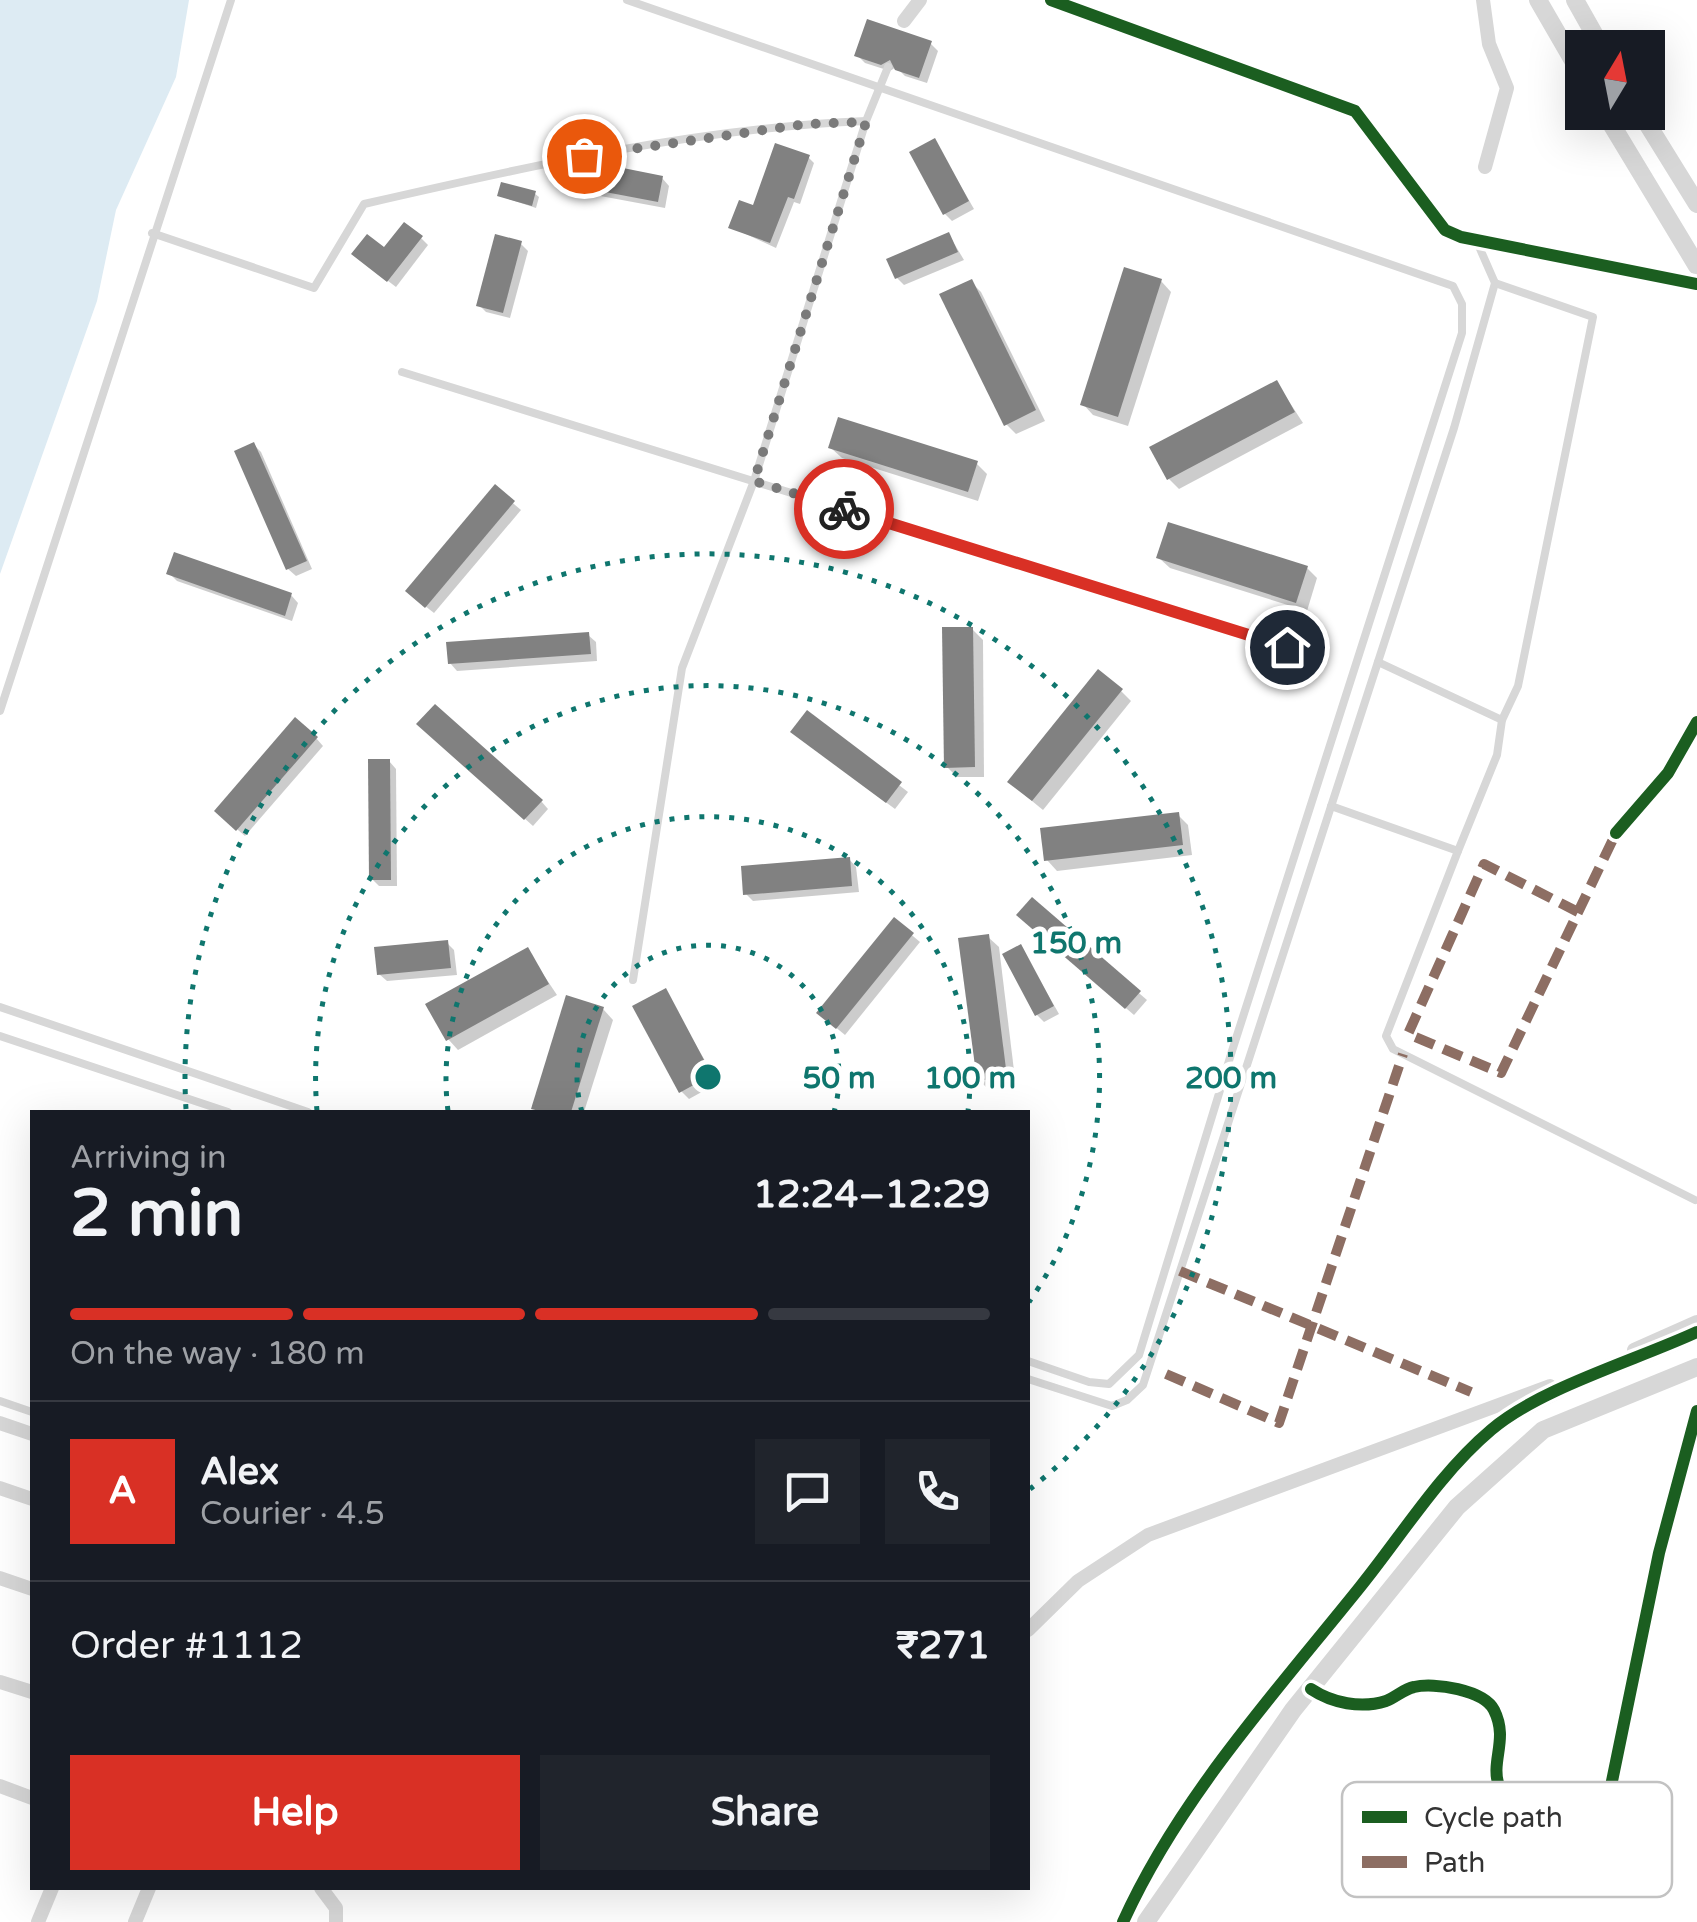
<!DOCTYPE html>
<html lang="en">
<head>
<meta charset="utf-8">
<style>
	:root { --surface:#171b24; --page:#20242c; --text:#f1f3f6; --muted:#9ea1a6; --line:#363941; --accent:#d93025 }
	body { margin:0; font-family:"Varela Round",sans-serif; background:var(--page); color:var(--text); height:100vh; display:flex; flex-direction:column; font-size:38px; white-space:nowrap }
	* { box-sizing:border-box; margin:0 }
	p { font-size:32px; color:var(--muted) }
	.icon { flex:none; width:55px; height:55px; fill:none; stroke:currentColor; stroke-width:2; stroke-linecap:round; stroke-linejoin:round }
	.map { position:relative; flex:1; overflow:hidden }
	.sheet { position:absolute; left:30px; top:1110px; width:1000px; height:780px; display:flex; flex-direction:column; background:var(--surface); border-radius:0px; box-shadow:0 10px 40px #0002 }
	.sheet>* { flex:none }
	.needle { width:65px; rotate:10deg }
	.buttons { position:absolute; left:1565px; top:30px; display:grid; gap:20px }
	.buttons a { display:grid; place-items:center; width:100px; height:100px; border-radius:0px; background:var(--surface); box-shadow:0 10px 40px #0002; font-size:50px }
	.pin { position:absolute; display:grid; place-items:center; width:85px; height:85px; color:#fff; margin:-42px; border:5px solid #fff; border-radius:50%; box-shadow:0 2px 10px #0007 }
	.courier { position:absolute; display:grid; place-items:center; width:100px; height:100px; margin:-50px; border:8px solid #d93025; border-radius:50%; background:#fff; color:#222; box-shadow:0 2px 12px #0007 }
	.overview em { font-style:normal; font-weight:700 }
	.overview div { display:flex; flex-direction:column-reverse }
	.overview { display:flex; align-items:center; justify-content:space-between; height:170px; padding:0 40px }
	h1 { font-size:65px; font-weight:700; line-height:75px }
	.bar { display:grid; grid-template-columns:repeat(4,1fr); gap:15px 10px; align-content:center; height:120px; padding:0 40px }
	.bar i { height:12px; border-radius:8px; background:var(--line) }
	.bar .current { background:var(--accent) }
	.bar p { grid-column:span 4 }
	.line { display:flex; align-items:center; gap:25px; padding:0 40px; border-top:2px solid var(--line) }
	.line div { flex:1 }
	.round { display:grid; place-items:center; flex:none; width:105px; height:105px; border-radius:0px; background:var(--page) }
	.button { display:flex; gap:20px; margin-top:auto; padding:20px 40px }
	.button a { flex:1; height:115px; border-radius:0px; background:var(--accent); color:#fff; font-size:40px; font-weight:700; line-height:115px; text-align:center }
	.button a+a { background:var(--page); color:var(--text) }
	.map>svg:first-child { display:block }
</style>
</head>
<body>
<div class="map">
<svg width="1697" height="1922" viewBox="0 0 1697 1922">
	<rect width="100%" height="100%" fill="#fff"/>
	<path fill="#ddebf3" d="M0 0H189L176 77 116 210 97 301 0 574Z"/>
	<g fill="#0003">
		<path d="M930 43 938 51 927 83 905 76 896 67 890 71 865 63 857 55Z"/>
		<path d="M935 141 974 209 952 221 945 214Z"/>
		<path d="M808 157 814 163 800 204 794 202 776 248 731 227Z"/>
		<path d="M662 178 669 186 665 208 595 195 587 187Z"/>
		<path d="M534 193 539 197 536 208 500 196Z"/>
		<path d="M949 235 964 260 904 285 897 278Z"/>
		<path d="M421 238 428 245 396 287 362 261Z"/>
		<path d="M520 243 528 251 510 318 486 312 479 305Z"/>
		<path d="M1161 281 1171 292 1128 426 1093 415 1083 404Z"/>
		<path d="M971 282 981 292 1045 421 1016 434 1006 424Z"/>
		<path d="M1277 383 1303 423 1179 489 1169 479Z"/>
		<path d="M254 445 261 452 312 569 296 576 288 569Z"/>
		<path d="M831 448 976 463 987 474 978 501 842 458Z"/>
		<path d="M495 488 521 510 434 613 415 598Z"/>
		<path d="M1159 558 1307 568 1317 578 1307 611 1170 568Z"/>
		<path d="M169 573 291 595 298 603 292 621 177 581Z"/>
		<path d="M972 629 983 640 984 777H957L947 767Z"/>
		<path d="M588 635 596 642 597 661 457 671 450 663Z"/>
		<path d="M1121 691 1131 701 1043 810 1021 792Z"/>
		<path d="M807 714 908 792 895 809 801 739Z"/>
		<path d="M427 731 541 801 548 809 533 826Z"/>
		<path d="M316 738 323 746 245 836 224 818Z"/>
		<path d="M389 761 396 769 397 886H379L372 879Z"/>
		<path d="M1178 815 1188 825 1192 855 1057 871 1047 860Z"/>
		<path d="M849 859 856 867 859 892 753 901 746 894Z"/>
		<path d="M1032 901 1147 1000 1134 1015 1027 923Z"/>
		<path d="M895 921 920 942 845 1035 827 1020Z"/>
		<path d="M988 937 999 947 1016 1087 989 1090 979 1080Z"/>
		<path d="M447 943 454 950 457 975 387 981 379 974Z"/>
		<path d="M1021 947 1059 1014 1044 1022 1037 1015Z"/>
		<path d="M527 950 557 995 458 1050 448 1039Z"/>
		<path d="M665 992 718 1083 689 1099 681 1091Z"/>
		<path d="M603 1009 613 1020 584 1112H538L534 1108Z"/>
	</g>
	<g fill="#818181">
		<path d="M867 19 932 41 919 78 895 70 890 60 881 65 854 56Z"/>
		<path d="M935 138 969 201 943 215 909 152Z"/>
		<path d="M775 143 810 155 794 199 788 197 770 243 728 228 739 200 753 205Z"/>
		<path d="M593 162 663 176 658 202 584 188Z"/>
		<path d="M501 182 536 191 532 206 497 196Z"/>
		<path d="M404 222 423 236 387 282 351 254 367 234 384 247Z"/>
		<path d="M949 232 958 252 895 279 886 259Z"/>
		<path d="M495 234 522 241 503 313 476 306Z"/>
		<path d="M1124 267 1162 279 1118 417 1080 405Z"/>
		<path d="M972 279 1036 410 1004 426 939 294Z"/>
		<path d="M1277 380 1295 412 1167 480 1149 447Z"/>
		<path d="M838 417 978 461 968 492 828 448Z"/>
		<path d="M254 442 307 561 286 570 234 451Z"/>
		<path d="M495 484 515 501 425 608 405 591Z"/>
		<path d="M1168 522 1308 566 1296 603 1156 558Z"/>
		<path d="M174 552 292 593 285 616 166 574Z"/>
		<path d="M942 627H973L975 767 944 768Z"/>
		<path d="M589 632 591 654 448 664 446 642Z"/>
		<path d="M1098 669 1123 689 1032 801 1007 782Z"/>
		<path d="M435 704 543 800 524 820 416 724Z"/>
		<path d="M807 710 902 782 886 803 790 732Z"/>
		<path d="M295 717 318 737 236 831 214 811Z"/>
		<path d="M368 759H390L391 880H369Z"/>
		<path d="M1179 812 1183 845 1044 861 1040 828Z"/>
		<path d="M850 857 852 886 743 895 741 866Z"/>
		<path d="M1032 897 1141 991 1125 1009 1016 915Z"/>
		<path d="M894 917 914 933 836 1029 816 1013Z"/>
		<path d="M989 934 1007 1077 977 1081 958 938Z"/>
		<path d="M448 940 451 968 377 975 374 947Z"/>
		<path d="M1021 944 1054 1006 1035 1016 1002 954Z"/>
		<path d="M528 947 549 984 446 1041 425 1004Z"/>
		<path d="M666 988 712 1075 679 1093 632 1006Z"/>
		<path d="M566 995 604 1007 571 1112H544L531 1109Z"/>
	</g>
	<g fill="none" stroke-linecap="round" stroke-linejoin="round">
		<g stroke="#d7d7d7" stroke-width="8">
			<path d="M627 0 1453 286 1462 304V333L1232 1051 1139 1355 1109 1384 1089 1382 1028 1361"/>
			<path d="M152 233 314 288 364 204C529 166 696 128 866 121"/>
			<path d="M402 372 1287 647"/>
			<path d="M1378 662 1502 720"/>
			<path d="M0 711 231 0"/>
			<path d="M1331 806 1458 851 1386 1036 1393 1049 1695 1200"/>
			<path d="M1458 851 1497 755 1502 720 1518 686 1593 317 1495 283"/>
			<path d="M633 980 682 668 754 481 866 121 888 67"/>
			<path d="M0 1007 308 1112"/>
			<path d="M0 1036 228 1112"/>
			<path d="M1028 1379 1112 1406 1127 1400 1143 1385 1454 428 1495 283 1477 242"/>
			<path d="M0 1401 32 1412"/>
		</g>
		<g stroke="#d7d7d7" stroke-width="14">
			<path d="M1051 0 1355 111 1445 230 1461 237 1697 284"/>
			<path d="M1483 0 1489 44 1507 88 1485 167"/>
			<path d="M904 21 920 0"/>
			<path d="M1616 833 1668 773 1697 722"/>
			<path d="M1634 1350 1697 1322"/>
			<path d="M0 1423 32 1434"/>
			<path d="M0 1488 32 1499"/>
			<path d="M0 1578 32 1589"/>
			<path d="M1028 1630 1078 1581 1148 1535 1550 1386"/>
			<path d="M0 1682 32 1692"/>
			<path d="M1311 1689C1332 1703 1361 1709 1386 1701 1396 1697 1404 1689 1414 1687 1434 1682 1484 1690 1494 1710 1509 1740 1490 1761 1499 1786L1576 1809 1598 1808 1611 1786 1659 1553 1697 1411"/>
			<path d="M0 1786 32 1798"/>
			<path d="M321 1888 336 1908V1922"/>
			<path d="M38 1922 52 1888"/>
			<path d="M135 1922 149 1888"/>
		</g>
		<g stroke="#d7d7d7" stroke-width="18">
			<path d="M1538 0 1582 76"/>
			<path d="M1575 0 1602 48"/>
			<path d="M1604 112 1697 266"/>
			<path d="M1640 112 1697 204"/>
			<path d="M1123 1922C1179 1798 1275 1693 1360 1587 1402 1535 1439 1474 1491 1430 1540 1388 1637 1360 1697 1332"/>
			<path d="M1146 1922 1293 1710 1457 1507 1543 1430 1697 1367"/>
		</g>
		<g stroke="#8d6e63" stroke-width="10" stroke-dasharray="20 10" stroke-linecap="butt">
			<path d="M1578 912 1484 864 1408 1034 1501 1073 1616 833"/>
			<path d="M1180 1271 1471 1392"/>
			<path d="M1166 1374 1279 1423 1403 1054"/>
		</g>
		<g stroke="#fff" stroke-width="19">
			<g id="cycleway">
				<path d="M1051 0 1355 111 1445 230 1461 237 1697 284"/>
				<path d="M1616 833 1668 773 1697 722"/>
				<path d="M1311 1689C1332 1703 1361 1709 1386 1701 1396 1697 1404 1689 1414 1687 1434 1682 1484 1690 1494 1710 1509 1740 1490 1761 1499 1786L1576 1809 1598 1808 1611 1786 1659 1553 1697 1411"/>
				<path d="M1123 1922C1179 1798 1275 1693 1360 1587 1402 1535 1439 1474 1491 1430 1540 1388 1637 1360 1697 1332"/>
			</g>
		</g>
		<use href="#cycleway" stroke="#1b5e20" stroke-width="12"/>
	</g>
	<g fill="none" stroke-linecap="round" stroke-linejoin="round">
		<path stroke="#7a7a7a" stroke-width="10" stroke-dasharray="0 18" d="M584 156 806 124 866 122 754 481 844 509"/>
		<path stroke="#d93025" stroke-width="12" d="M844 509 1287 647"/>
	</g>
	<g fill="none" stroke="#0f766e" stroke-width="5" stroke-dasharray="5 10">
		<path d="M582 1112A131 131 0 1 1 834 1112"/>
		<path d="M448 1111A262 262 0 1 1 968 1111"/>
		<path d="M317 1111A392 392 0 1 1 1029 1302"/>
		<path d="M186 1109A523 523 0 1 1 1030 1489"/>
	</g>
	<rect x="1342" y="1782" width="330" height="115" rx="15" fill="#fff" stroke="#c2c2c2" stroke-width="2.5"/>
	<rect x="1362" y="1811" width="45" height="12" fill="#1b5e20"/>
	<rect x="1362" y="1856" width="45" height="12" fill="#8d6e63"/>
	<g font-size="28" fill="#333">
		<text x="1424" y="1827">Cycle path</text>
		<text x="1424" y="1872">Path</text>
	</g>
	<circle cx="708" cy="1077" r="15" fill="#0f766e" stroke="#fff" stroke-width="5"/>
	<g font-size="30" text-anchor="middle" font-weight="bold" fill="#0f766e" stroke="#fff" stroke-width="10" stroke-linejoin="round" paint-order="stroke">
		<text x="1076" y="953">150 m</text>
		<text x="839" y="1088">50 m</text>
		<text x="970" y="1088">100 m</text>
		<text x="1231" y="1088">200 m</text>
	</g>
</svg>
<div class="buttons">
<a><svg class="needle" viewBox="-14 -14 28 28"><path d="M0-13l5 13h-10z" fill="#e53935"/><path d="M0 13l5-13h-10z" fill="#9ea1a6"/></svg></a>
</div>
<div class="pin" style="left:584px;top:156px;background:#ea580c"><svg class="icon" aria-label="bag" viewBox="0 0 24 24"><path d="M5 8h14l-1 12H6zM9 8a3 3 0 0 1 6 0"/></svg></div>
<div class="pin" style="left:1287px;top:647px;background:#1f2937"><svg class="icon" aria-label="home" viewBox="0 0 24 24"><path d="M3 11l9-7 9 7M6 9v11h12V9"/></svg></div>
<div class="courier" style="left:844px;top:509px"><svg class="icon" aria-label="bike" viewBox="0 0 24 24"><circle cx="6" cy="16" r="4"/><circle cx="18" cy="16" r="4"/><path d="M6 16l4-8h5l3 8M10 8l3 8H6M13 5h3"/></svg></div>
<section class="sheet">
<div class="overview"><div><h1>2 min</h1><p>Arriving in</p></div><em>12:24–12:29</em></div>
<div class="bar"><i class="current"></i><i class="current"></i><i class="current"></i><i></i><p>On the way · 180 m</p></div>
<div class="line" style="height:180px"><b class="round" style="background:var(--accent);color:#fff">A</b><div><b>Alex</b><p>Courier · 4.5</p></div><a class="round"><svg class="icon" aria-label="chat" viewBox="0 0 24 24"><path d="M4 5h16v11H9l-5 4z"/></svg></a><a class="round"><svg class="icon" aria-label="phone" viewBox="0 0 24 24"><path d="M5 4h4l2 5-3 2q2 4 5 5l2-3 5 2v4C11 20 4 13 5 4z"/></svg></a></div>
<div class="line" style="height:130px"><div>Order #1112</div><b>₹271</b></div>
<div class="button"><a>Help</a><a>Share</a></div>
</section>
</div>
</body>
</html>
